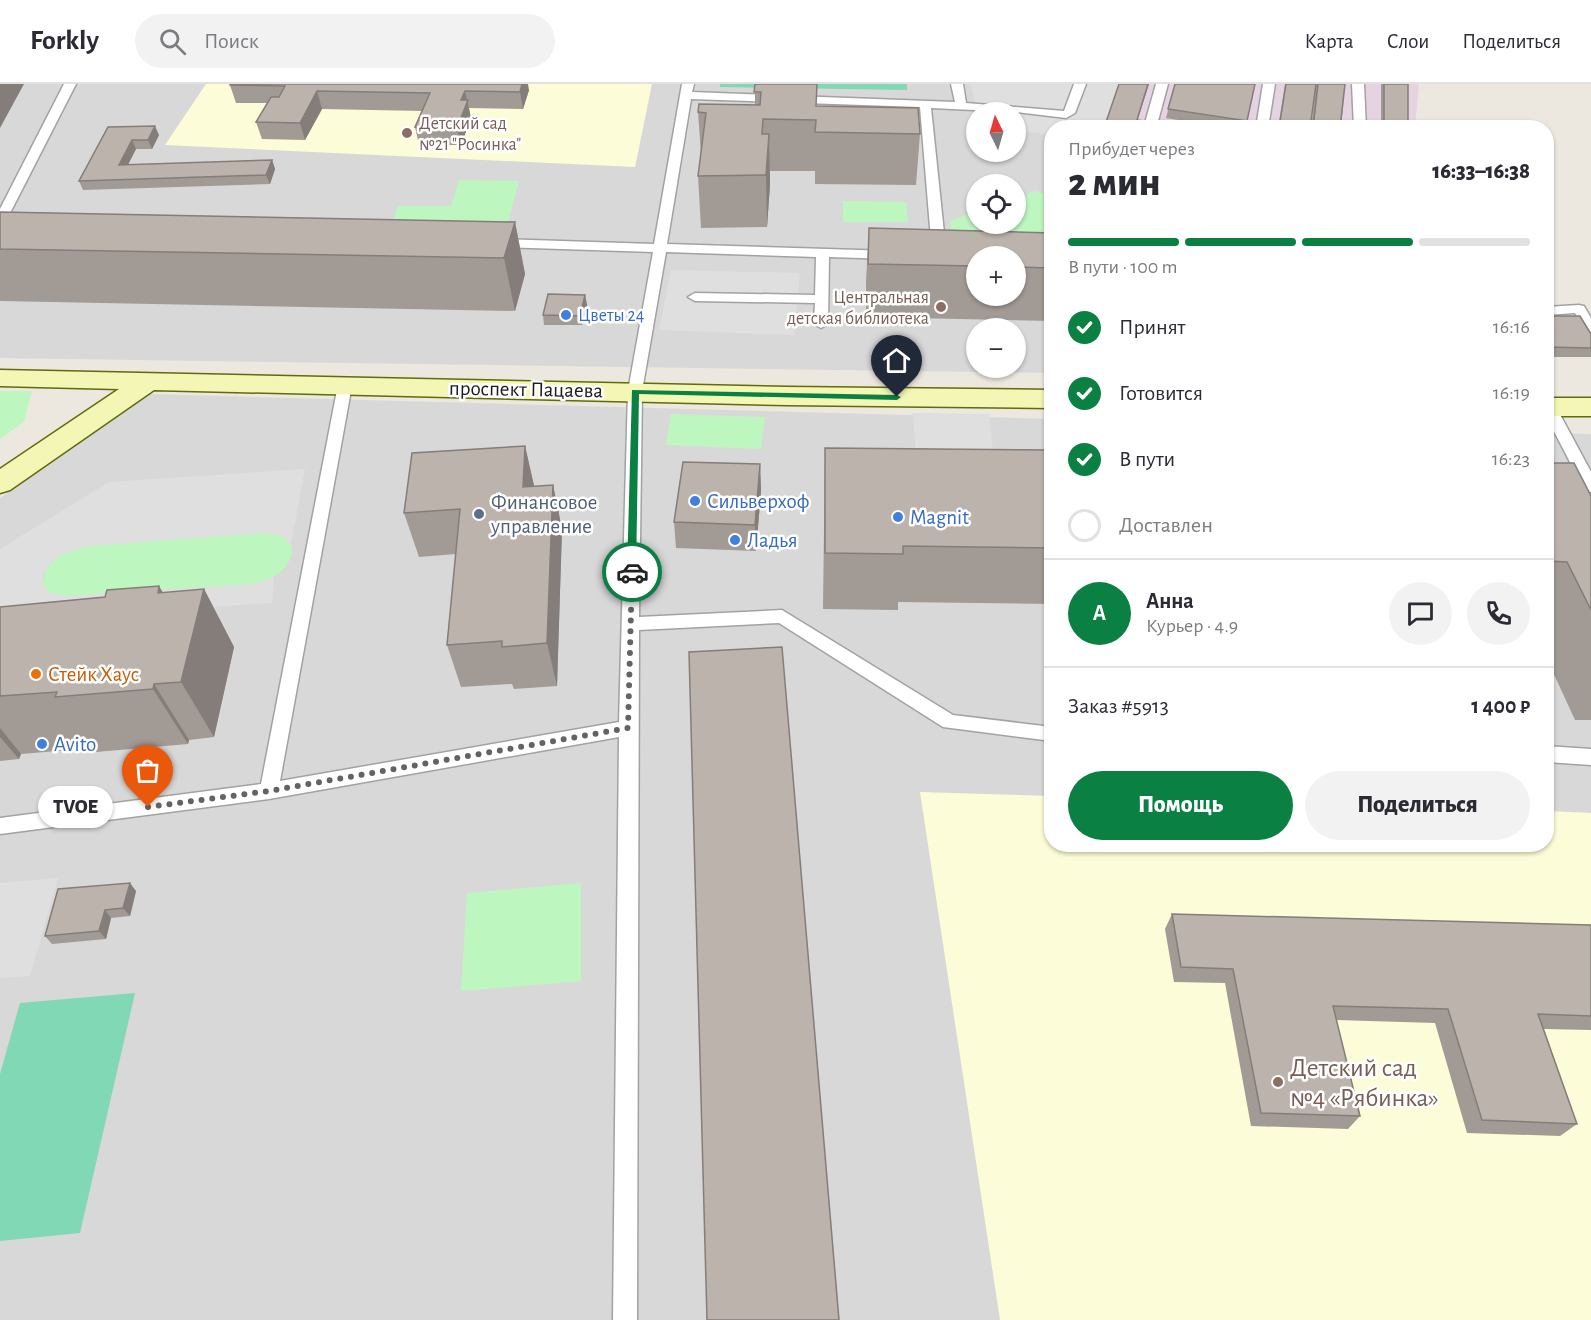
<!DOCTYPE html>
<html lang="ru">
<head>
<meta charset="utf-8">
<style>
	:root { --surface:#fff; --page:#f2f2f3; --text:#2b2b33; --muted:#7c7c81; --line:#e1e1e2; --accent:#0b8043 }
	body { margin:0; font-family:"Alegreya Sans",sans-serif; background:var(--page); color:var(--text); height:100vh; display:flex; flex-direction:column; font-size:22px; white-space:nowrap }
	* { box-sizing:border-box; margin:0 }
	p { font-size:20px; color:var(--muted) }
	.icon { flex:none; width:33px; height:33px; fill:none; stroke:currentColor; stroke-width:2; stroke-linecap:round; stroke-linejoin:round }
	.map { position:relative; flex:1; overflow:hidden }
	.details { position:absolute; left:1044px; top:36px; width:510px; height:732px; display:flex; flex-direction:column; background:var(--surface); border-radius:24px; box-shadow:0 2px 4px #0004 }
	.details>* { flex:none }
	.needle { width:39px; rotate:355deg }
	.fabs { position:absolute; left:966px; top:18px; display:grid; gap:12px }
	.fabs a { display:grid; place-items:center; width:60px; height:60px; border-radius:50%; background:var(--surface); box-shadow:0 2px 4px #0004; font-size:30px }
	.pin { position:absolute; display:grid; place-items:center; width:51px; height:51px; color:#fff; margin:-62px -26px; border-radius:50% 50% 50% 0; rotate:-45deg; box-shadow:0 0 6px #0007 }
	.pin .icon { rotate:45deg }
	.courier { position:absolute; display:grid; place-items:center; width:60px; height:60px; margin:-30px; border:4px solid #0b8043; border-radius:50%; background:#fff; color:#222; box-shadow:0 2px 8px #0007 }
	.bubble { position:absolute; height:42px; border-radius:21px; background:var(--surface); box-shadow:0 2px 4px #0004; font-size:20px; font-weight:800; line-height:42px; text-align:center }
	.summary em { font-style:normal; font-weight:800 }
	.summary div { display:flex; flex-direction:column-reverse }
	.summary { display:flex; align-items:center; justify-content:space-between; height:102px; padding:0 24px }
	h1 { font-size:39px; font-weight:800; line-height:45px }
	.bar { display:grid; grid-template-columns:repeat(4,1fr); gap:9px 6px; align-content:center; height:72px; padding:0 24px }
	.bar i { height:8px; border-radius:4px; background:var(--line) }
	.bar .on { background:var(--accent) }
	.bar p { grid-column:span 4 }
	.line { display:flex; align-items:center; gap:15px; padding:0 24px; border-top:2px solid var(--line) }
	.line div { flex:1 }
	.round { display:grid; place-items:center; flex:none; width:63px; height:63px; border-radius:32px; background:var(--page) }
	ol { padding:0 24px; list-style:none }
	li { display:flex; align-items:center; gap:18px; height:66px }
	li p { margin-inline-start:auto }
	li .icon { padding:6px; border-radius:50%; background:var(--accent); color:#fff; stroke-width:4 }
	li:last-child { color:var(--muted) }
	li i { width:33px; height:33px; border:3px solid var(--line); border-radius:50% }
	.cta { display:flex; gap:12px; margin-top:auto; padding:12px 24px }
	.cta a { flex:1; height:69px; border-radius:36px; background:var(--accent); color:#fff; font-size:24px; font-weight:800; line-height:69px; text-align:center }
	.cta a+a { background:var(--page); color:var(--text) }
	header { display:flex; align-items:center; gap:36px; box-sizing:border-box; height:84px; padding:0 30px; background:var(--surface); border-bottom:2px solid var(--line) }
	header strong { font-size:28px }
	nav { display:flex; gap:33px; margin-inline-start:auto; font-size:21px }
	.search { width:420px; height:54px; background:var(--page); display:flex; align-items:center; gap:15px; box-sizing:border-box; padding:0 21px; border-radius:33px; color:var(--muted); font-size:22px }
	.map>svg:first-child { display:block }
</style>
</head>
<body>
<header>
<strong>Forkly</strong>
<div class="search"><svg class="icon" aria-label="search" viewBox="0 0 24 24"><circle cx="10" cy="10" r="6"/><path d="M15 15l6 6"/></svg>Поиск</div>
<nav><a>Карта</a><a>Слои</a><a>Поделиться</a></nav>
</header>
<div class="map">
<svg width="1591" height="1236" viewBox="0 0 1591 1236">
	<rect width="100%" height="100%" fill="#ece8e0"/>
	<g fill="#d9d8d8" fill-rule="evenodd">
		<path d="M0 0H1106L1052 44 1051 289 0 274ZM976 28H1016V68H976ZM976 100H1016V140H976ZM976 172H1016V212H976ZM976 244H1016V284H976Z"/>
		<path d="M148 310 1051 335 1052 760H1546L1547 349 1591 350V1236H0V414Z"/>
	</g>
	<path fill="#e5d3e2" d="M1120 0H1419L1415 43 1105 44Z"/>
	<g fill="#fdfcd8">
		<path d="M206 0H652L635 83 165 61Z"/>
		<path d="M920 708 1051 712 1052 760H1546L1547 727 1591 729V1236H1000Z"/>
	</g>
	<g fill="#bef6c0">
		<path d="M459 96 519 97 508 138 393 137 398 122H451Z"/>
		<path d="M1035 107 1051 112V164L954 161 950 137 976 127V140H1016V114Z"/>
		<path d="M843 117 906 118 908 138H843Z"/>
		<path d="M0 307H32L24 338 0 355Z"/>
		<path d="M671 330 765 333 761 365 666 361Z"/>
		<path d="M262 449C268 450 276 450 282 452 301 461 289 483 276 491 270 496 260 497 253 500L67 512 53 510 43 502C43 475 65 468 87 462Z"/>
		<path d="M581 799V897L461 907 467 809Z"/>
	</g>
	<g fill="#81d8b4">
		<path d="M720 0H907V6L720 3Z"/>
		<path d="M135 909 80 1149 0 1157V990L20 919Z"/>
	</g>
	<g fill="#dfdfdf">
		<path d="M971 0H1120L1105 43 1052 44 1051 51 1016 46V28H977Z"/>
		<path d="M671 186 800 189 794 251 659 246Z"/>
		<path d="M913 329 989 330 996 392 917 391Z"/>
		<path d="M305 385 291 460 282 452 262 449 87 462 67 468 53 476 43 490V502L53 510 67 512 253 500 274 493 272 519 0 538V465L109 398Z"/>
		<path d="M58 794 30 892 0 894V799Z"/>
	</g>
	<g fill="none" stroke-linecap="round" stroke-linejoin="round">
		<g stroke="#a2a2a2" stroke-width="3">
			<g id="service">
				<path d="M64 0H76L6 137 0 141V125Z"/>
				<path d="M682 0H694L692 8 955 18 951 0H963L966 19 1064 27 1074 0H1086L1075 29 1066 34 1016 28 931 24 946 168 939 172 932 168 920 23 691 15 667 160 892 167 899 171 892 175 829 173 828 240 821 244 814 240 815 219 695 217 688 213 695 209 815 211 816 173 666 168 642 307 639 533 782 526 953 631 1052 643V657L943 643 779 539 639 546 637 1236H613L619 653 269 715 0 750V734L261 700 338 301 345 296 352 301 280 697 619 638 628 307 653 168 497 163 491 159 497 155 654 160Z"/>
				<path d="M1156 0H1168L1158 37 1188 44 1147 41 1145 39Z"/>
				<path d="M1263 0H1275L1268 44H1256Z"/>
				<path d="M1352 0H1364L1366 44H1354Z"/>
				<path d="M1579 221 1584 222 1591 234V250L1586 249 1575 229 1546 231V223Z"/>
				<path d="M1549 318 1556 323 1591 388V408L1585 407 1583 403 1546 332V319Z"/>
				<path d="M1546 662 1591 665V681L1546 678Z"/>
			</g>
		</g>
		<g stroke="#626a0a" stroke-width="3">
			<g id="secondary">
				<path d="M0 286 787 303 1052 306V324L787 321 154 306 10 406 0 409V385L119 305 0 302Z"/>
				<rect x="1546" y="314" width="45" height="18"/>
			</g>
		</g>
		<use href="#service" fill="#fff" fill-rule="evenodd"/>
		<use href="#secondary" fill="#f4f6b5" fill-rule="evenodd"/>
	</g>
	<g fill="#a29a95" fill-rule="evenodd">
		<path d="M755 0 817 22 920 50 916 101 815 100V87H770V101L767 143 701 144 698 92 701 70 698 28 755 21Z"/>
		<path d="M1175 0 1247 37 1245 44H1226L1166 34Z"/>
		<path d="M1285 0H1316L1310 44H1278Z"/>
		<path d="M1316 0H1345L1341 44H1311Z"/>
		<rect x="1381" y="0" width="27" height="44"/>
		<path d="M230 1 529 6 523 25 469 24 471 34 461 61H419L415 43 422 27 322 25 305 56 262 55 256 38 267 19H236Z"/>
		<path d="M108 43 159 51 152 65H136L128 81 272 76 275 85 270 100 83 106 79 97Z"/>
		<path d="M0 128 515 138 525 190 515 227 0 217Z"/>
		<path d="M869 144 1052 149V237L866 233V197ZM976 172H1016V212H976Z"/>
		<path d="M585 211 587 221 582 241H544L543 231Z"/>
		<path d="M1546 232 1591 250V273H1546Z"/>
		<path d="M525 362 534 402 553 401 562 445 557 602 514 605 512 600 461 603 447 561 456 470 419 473 404 429Z"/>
		<path d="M825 364 1052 366V520L898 518V526L823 525Z"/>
		<path d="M1546 379 1591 412V636H1575L1546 573Z"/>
		<path d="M760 380 761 407 756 467 676 464 674 438Z"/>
		<path d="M204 505 234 563 214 653 189 656 188 660 96 668 93 664 21 670 19 675 0 677V523Z"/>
		<path d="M136 807 130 832 111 834 106 855 52 860 45 852Z"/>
		<path d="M1172 830 1591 841V946L1544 945 1577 1040 1560 1052 1467 1049 1435 939 1336 936 1360 1032 1348 1045 1251 1042 1225 899 1174 898 1165 845Z"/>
	</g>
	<g fill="#847d79">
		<path d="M0 0H24L0 44Z"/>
		<path d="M522 0H528L529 6 523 25 520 8Z"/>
		<path d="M1148 0H1149L1135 44 1137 36Z"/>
		<path d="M317 7 322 25 305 56 300 39Z"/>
		<path d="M465 7 471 34 461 61 457 44 461 16Z"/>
		<path d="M155 42 159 51 152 65 148 56Z"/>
		<path d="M769 50 770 101 767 143 766 91Z"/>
		<path d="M132 56 136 65 123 90 119 81Z"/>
		<path d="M272 76 275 85 270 100 266 91Z"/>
		<path d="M515 138 525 190 515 227 504 174Z"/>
		<path d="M585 211 587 221 582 241 580 232Z"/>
		<path d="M525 362 535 406 523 403Z"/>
		<path d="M760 380 761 407 756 467 755 441Z"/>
		<path d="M553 401 562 445 557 602 547 559Z"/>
		<path d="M159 502 191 557 204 505 234 563 214 653 181 598 158 509Z"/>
		<path d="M154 600 189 656 188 660 153 605Z"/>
		<path d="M0 644 21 670 19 675 0 653Z"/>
		<path d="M130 799 136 807 130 832 123 824Z"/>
		<path d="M105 826 111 834 106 855 99 847Z"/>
	</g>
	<g fill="#bcb3ad" stroke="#847d79" stroke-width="1.5">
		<path d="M230 0H522L520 8 465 7 461 16H468L457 44 415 43 430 9 317 7 300 39 256 38 271 13H279L285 2 230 1Z"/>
		<path d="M755 0H817L816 22 918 24 920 50 815 48 816 36 763 35 762 50H769L766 91 698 92 706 29 698 28 699 20 760 21 761 8H754Z"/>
		<path d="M1119 0H1148L1137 36 1190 44H1104Z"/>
		<path d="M1175 0H1255L1247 37 1168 25Z"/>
		<path d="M1286 0H1316L1310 44H1279Z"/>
		<path d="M1318 0H1345L1340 44H1313Z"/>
		<rect x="1384" y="0" width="24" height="44"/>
		<path d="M155 42 148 56H132L119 81 272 76 266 91 79 97 108 43Z"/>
		<path d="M0 128 515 138 504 174 0 165Z"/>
		<path d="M869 144 1052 149V184L1016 183V172H976V182L868 180Z"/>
		<path d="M548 210 585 211 580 232 543 231Z"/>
		<path d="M1546 232H1580L1591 250V264L1546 263Z"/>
		<path d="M525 362 523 403 553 401 547 559 502 563V557L447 561 460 425 404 429 412 369Z"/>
		<path d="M825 364 1052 366V464L903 462V470L825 469Z"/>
		<path d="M683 378 760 380 755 441 674 438Z"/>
		<path d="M1546 379H1574L1591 412V526L1567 478 1546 477Z"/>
		<path d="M159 502 158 509 204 505 181 598 154 600 153 605 55 613 57 608 0 612V523L105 513 107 506Z"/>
		<path d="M782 563 839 1236H707L689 568Z"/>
		<path d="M130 799 123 824 105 826 99 847 45 852 58 805Z"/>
		<path d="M1172 830 1591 841V932L1538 930 1577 1040 1482 1036 1448 925 1333 922 1360 1032 1261 1029 1233 885 1181 883Z"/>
	</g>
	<path fill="#0b8043" d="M632 306 897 311 901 313 897 316 639 310 636 488 632 491 627 488Z"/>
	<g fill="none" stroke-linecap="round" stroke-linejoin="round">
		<path stroke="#646360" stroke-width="6" stroke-dasharray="0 10.8" d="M148 723 269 707 628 644 632 488"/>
	</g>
	<g fill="#8d6e63" stroke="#fff" stroke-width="2">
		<circle cx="407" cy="49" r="6"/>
		<circle cx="941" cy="223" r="6"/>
		<circle cx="1278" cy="998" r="6"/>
	</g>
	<g fill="#3f7fe0" stroke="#fff" stroke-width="2">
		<circle cx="566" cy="231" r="6"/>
		<circle cx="695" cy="417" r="6"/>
		<circle cx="898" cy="433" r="6"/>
		<circle cx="735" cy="456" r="6"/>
		<circle cx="42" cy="660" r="6"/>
	</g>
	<circle fill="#5c6f8a" stroke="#fff" stroke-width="2" cx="479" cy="430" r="6"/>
	<circle fill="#e8710a" stroke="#fff" stroke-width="2" cx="36" cy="590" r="6"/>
	<g text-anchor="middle" stroke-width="5" stroke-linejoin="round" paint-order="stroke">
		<g font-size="18" fill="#785e54" stroke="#fff" text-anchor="start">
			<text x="419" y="45">Детский сад<tspan x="419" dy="21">№21 "Росинка"</tspan></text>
			<text x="929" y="219" text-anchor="end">Центральная<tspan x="929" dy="21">детская библиотека</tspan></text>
		</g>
		<g font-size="18" fill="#366cbe" stroke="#fff" text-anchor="start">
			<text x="578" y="237">Цветы 24</text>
		</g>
		<g font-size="21" fill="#1b1b1b" stroke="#fff">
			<text transform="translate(526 305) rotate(1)" y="7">проспект Пацаева</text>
		</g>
		<g font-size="21" fill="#366cbe" stroke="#fff" text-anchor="start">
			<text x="707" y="424">Сильверхоф</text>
			<text x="910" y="440">Magnit</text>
			<text x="747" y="463">Ладья</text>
			<text x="54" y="667">Avito</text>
		</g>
		<g font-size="21" fill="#4e5e75" stroke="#fff" text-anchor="start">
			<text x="491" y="425">Финансовое<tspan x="491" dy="24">управление</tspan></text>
		</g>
		<g font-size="21" fill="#c56008" stroke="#fff" text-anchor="start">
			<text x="48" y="597">Стейк Хаус</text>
		</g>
		<g font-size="26" fill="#785e54" stroke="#fff" text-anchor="start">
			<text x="1290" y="992">Детский сад<tspan x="1290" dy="30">№4 «Рябинка»</tspan></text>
		</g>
	</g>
</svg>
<div class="fabs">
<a><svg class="needle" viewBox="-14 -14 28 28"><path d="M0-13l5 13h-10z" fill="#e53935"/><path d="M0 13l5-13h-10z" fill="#7c7c81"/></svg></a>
<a><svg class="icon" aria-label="locate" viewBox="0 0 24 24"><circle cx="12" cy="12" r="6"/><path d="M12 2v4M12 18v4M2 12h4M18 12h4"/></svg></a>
<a>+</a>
<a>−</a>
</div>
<div class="pin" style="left:148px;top:723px;background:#ea580c"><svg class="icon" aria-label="bag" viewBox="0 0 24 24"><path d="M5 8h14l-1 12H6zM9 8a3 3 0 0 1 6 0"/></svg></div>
<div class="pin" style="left:897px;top:313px;background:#1f2937"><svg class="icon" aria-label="home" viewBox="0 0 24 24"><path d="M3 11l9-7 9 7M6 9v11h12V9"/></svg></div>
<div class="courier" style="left:632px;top:488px"><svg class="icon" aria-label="car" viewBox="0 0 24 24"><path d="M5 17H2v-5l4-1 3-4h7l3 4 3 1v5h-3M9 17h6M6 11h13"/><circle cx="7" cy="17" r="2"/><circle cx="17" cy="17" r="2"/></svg></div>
<div class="bubble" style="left:38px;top:702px;width:75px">TVOE</div>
<section class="details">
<div class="summary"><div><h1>2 мин</h1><p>Прибудет через</p></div><em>16:33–16:38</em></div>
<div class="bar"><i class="on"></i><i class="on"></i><i class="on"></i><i></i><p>В пути · 100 m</p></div>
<ol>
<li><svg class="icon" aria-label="check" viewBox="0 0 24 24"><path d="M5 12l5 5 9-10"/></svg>Принят<p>16:16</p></li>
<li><svg class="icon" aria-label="check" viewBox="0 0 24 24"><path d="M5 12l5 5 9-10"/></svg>Готовится<p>16:19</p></li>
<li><svg class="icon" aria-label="check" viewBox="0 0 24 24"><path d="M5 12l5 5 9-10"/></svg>В пути<p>16:23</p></li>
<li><i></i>Доставлен</li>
</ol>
<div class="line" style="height:108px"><b class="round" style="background:var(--accent);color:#fff">А</b><div><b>Анна</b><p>Курьер · 4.9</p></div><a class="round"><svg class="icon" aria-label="chat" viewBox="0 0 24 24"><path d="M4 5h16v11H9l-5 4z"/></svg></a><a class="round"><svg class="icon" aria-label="phone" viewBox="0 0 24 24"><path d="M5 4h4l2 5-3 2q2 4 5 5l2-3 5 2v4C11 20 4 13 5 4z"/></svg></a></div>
<div class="line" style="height:78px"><div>Заказ #5913</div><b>1 400 ₽</b></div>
<div class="cta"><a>Помощь</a><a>Поделиться</a></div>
</section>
</div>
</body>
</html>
